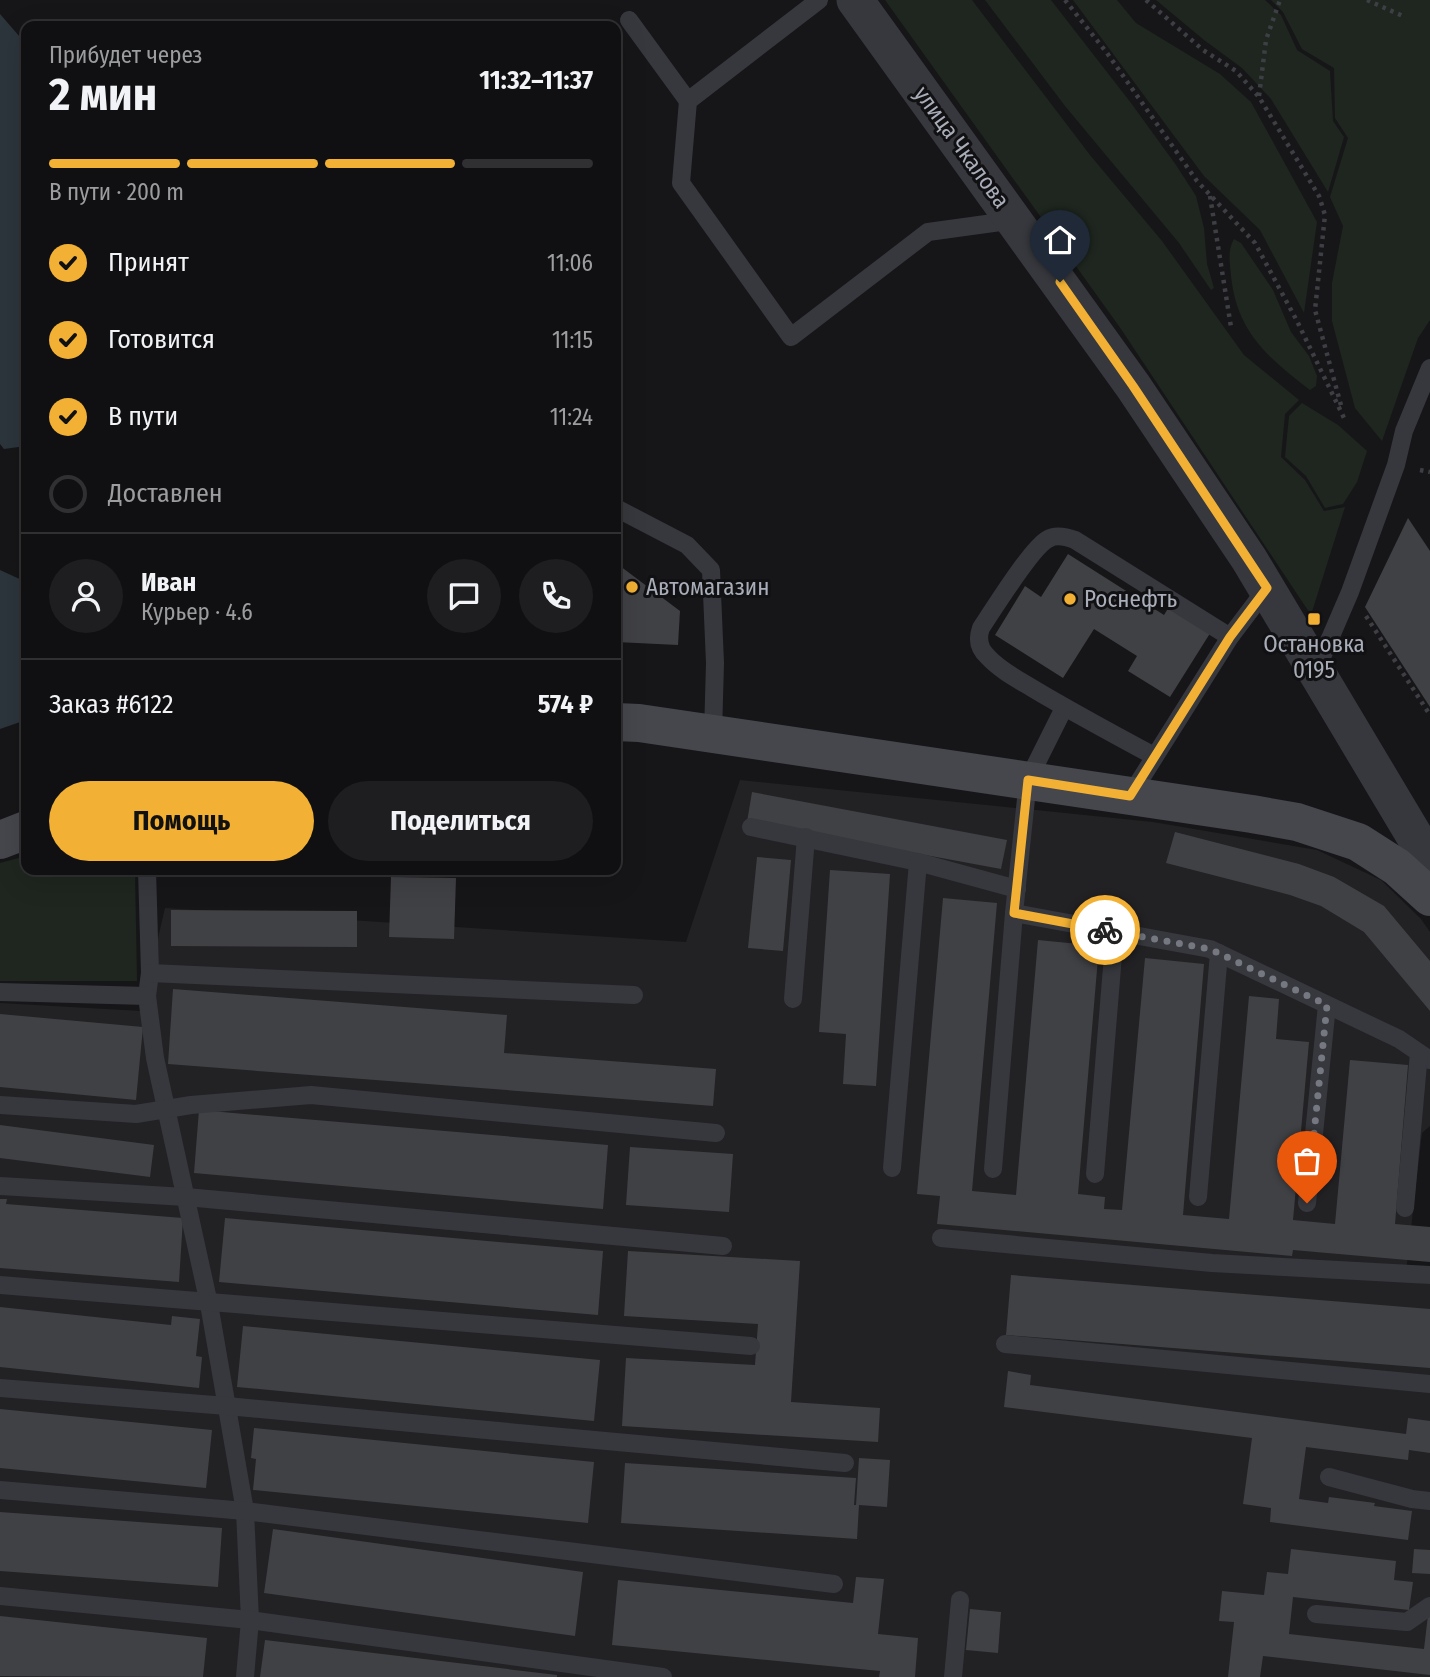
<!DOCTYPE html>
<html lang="ru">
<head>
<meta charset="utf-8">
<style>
	:root { --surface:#101012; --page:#1e1e20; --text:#f1f3f6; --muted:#9c9d9f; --line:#303032; --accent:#f2b134 }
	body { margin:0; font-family:"Fira Sans Condensed",sans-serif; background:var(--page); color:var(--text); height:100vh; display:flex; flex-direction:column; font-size:26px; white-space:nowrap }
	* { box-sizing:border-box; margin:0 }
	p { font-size:23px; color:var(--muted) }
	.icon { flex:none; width:38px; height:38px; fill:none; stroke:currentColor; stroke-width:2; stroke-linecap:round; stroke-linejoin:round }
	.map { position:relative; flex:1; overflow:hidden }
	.panel { position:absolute; left:21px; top:21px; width:600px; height:854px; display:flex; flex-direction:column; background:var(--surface); border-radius:14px; box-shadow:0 7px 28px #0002,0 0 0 2px var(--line) }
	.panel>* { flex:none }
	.pin { position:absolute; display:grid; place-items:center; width:60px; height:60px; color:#fff; margin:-72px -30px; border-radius:50% 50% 50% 0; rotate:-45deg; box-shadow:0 0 7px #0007 }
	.pin .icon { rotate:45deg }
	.courier { position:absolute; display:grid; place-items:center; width:70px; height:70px; margin:-35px; border:5px solid #f2b134; border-radius:50%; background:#fff; color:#222; box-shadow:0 2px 9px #0007 }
	.summary em { font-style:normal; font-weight:700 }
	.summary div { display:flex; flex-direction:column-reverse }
	.summary { display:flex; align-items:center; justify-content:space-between; height:119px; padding:0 28px }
	h1 { font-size:46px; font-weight:700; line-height:52px }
	.bar { display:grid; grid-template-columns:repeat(4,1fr); gap:10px 7px; align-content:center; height:84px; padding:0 28px }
	.bar i { height:9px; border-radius:5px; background:var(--line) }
	.bar .on { background:var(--accent) }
	.bar p { grid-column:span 4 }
	.line { display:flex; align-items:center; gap:18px; padding:0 28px; border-top:2px solid var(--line) }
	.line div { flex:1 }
	.round { display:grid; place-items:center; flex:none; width:74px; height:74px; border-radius:37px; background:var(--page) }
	ol { padding:0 28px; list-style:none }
	li { display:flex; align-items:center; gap:21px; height:77px }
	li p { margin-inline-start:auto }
	li .icon { padding:7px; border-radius:50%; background:var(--accent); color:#111; stroke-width:4 }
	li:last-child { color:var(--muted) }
	li i { width:38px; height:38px; border:4px solid var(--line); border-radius:50% }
	.cta { display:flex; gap:14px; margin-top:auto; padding:14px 28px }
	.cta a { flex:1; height:80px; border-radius:42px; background:var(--accent); color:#111; font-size:28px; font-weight:700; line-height:80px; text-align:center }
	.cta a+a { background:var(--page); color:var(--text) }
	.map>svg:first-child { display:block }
</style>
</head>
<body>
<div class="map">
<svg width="1430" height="1677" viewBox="0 0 1430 1677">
	<rect width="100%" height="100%" fill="#161618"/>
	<path fill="#222225" d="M740 780 1153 822 1317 850 1381 880 1421 919 1430 932V1126L1422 1133 1405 1281 1430 1284V1677H0V1003L141 1011 165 908 686 942Z"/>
	<g fill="#1e261f">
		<path d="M885 0H972L1090 155 1162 241 1244 355 1299 400 1285 414 1281 457 1305 480 1324 511 1345 507 1311 615 1121 329Z"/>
		<path d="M985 0H1051L1131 103 1176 165 1196 196 1204 228 1207 264 1214 288 1211 290 1179 243 1065 106Z"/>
		<path d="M1073 0H1117L1136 23 1220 74 1251 102 1317 222 1304 313 1260 230 1204 176Z"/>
		<path d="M1156 0H1265L1281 15 1297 50 1330 71 1333 121 1344 137 1328 192 1271 99 1242 68 1204 40Z"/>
		<path d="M1271 0H1430V320L1418 338 1382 441 1355 408 1332 321V283L1343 226 1330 197 1348 138 1335 118 1334 68 1302 49 1283 12Z"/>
		<path d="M1234 239 1241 243 1273 290 1291 332 1309 356 1317 376 1316 386 1310 390C1267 357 1237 332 1231 276 1230 262 1227 251 1234 239Z"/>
		<path d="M1302 403 1338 425 1367 451 1357 482 1343 504 1325 508 1306 476 1285 457 1289 416Z"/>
		<path d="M26 856V870H135L137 981H0V863Z"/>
	</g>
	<g fill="#2c353c">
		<path d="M0 14 26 44V446L4 449 0 444Z"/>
		<path d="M0 570 26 582V720L0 729Z"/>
	</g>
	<g fill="#404145">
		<path d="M1408 518 1430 551V707L1365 607Z"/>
		<path d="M1068 554 1164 615 1172 602 1214 627 1170 697 1128 671 1137 656 1094 629 1063 678 995 635 1025 586 1041 597Z"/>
		<path d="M616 563 680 611 678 645 616 642Z"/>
		<path d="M752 792 1007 840 1001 869 747 822Z"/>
		<path d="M1175 832 1299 864 1334 877 1384 906 1430 961V1011L1364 932 1321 906 1290 895 1166 863Z"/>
		<path d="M757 857 791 860 783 951 748 948Z"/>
		<path d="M830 870 890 874 876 1086 843 1084 846 1034 819 1032Z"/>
		<path d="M391 877 456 878 454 939 389 937Z"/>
		<path d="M943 898 997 903 972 1191 1016 1195 1038 940 1099 946 1078 1194 1105 1197 1104 1209 1122 1210 1145 958 1204 964 1183 1215 1229 1219 1249 996 1279 999 1276 1039 1309 1042 1293 1220 1335 1224 1350 1060 1408 1065 1395 1224 1430 1227V1262L1293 1250 1292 1256 937 1224 940 1196 917 1194Z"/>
		<path d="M171 910 357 911V947L171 946Z"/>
		<path d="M173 989 507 1015 504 1053 716 1069 713 1106 168 1064Z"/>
		<path d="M0 1014 143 1027 136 1100 0 1087Z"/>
		<path d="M199 1110 608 1145 603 1209 194 1173Z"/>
		<path d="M0 1125 154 1145 150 1177 0 1158Z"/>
		<path d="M630 1147 733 1154 729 1212 626 1205Z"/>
		<path d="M0 1199H7L6 1204 183 1218 179 1282 0 1268Z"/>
		<path d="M225 1218 603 1251 598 1315 219 1282Z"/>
		<path d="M628 1251 800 1261 791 1402 880 1408 878 1442 622 1426 626 1358 755 1365 758 1324 624 1316Z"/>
		<path d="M1011 1275 1430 1309V1368L1006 1335Z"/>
		<path d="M0 1307 171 1325 172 1316 200 1319 196 1356 202 1357 199 1388 0 1367Z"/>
		<path d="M243 1326 600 1360 594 1421 237 1387Z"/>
		<path d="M1008 1371 1031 1375 1030 1385 1406 1434 1408 1418 1430 1421V1453L1409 1450 1408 1460 1306 1447 1299 1499 1328 1503 1329 1497 1375 1503 1374 1506 1412 1511 1408 1540 1270 1522 1271 1508 1243 1504 1252 1438 1004 1407Z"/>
		<path d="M0 1409 212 1430 206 1488 0 1468Z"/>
		<path d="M254 1428 594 1462 588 1523 253 1490 256 1459 251 1458Z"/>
		<path d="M859 1458 890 1460 887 1507 859 1505 857 1539 621 1523 625 1463 856 1478 854 1505H856Z"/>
		<path d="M0 1512 222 1528 218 1587 0 1571Z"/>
		<path d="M273 1529 583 1572 575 1636 264 1593Z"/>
		<path d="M1291 1549 1396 1561 1394 1580 1413 1582 1409 1610 1293 1597 1289 1634 1424 1649 1428 1615H1430V1675L1263 1656 1260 1677H1228L1234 1622 1219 1621 1222 1591 1264 1595 1267 1572 1288 1574Z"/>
		<path d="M1414 1549 1430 1550V1574L1412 1573Z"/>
		<path d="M856 1577 884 1579 878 1634 918 1638 915 1677H879L880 1671 612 1645 618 1580 853 1603Z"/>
		<path d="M970 1609 1001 1612 998 1653 966 1650Z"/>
		<path d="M0 1616 207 1638 203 1677 0 1676Z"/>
		<path d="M265 1640 557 1675V1677H260Z"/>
	</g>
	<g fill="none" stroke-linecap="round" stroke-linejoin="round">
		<g stroke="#3d3f44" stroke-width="4.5" stroke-dasharray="3.5 5" stroke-linecap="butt">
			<path d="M1065 0 1107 53 1197 181 1255 243 1297 321 1345 420"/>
			<path d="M1146 0 1203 50 1236 71 1259 97 1319 196 1325 215 1315 310 1342 409"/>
			<path d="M1367 0 1405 17"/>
			<path d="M1259 96 1266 40 1280 0"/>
			<path d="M1210 196 1231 327"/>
			<path d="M1420 470 1430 472"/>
			<path d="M1366 616 1430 715"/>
		</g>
		<g stroke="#37383d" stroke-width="18">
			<path d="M819 0 688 101 681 183 791 337 928 232 1015 220"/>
			<path d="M629 20 688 101"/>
			<path d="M616 508 687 545 711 570 715 663 713 734"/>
			<path d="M1316 671 1350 592 1396 465 1404 431 1430 368"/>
			<path d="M1064 708 1028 780 1014 913 1210 949 1399 1039 1430 1060"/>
			<path d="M1154 756C1113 734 1072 712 1032 688 1017 679 1000 670 988 657 979 649 977 639 981 628 993 610 1032 547 1048 539 1056 534 1067 537 1075 540L1230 637"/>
			<path d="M1130 796 1230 637 1267 588"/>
			<path d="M751 827 918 862 1017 889"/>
			<path d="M147 870 150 973 147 996 155 1058 209 1304 245 1511 250 1620 245 1677"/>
			<path d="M150 973 634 995"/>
			<path d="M0 992 147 996"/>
			<path d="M793 999 806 837"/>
			<path d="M0 1105 136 1114 191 1105 311 1095 716 1133"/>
			<path d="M892 1168 918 862"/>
			<path d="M993 1169 1014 913"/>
			<path d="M1095 1174 1115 931"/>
			<path d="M0 1186 186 1197 723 1246"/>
			<path d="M1198 1197 1219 953"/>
			<path d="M1307 1203 1327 1005"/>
			<path d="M1405 1208 1419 1053"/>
			<path d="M941 1238 1212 1263 1430 1275"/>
			<path d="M0 1285 751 1346"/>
			<path d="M1005 1344 1430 1384"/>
			<path d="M0 1388 227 1406 845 1463"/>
			<path d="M1329 1477 1412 1499 1430 1501"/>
			<path d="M0 1490 245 1511 834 1584"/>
			<path d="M0 1596 250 1620 663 1677"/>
			<path d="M1316 1614 1407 1622 1430 1606"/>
			<path d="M953 1677 960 1600"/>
		</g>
		<path stroke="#37383d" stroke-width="37" d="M855 0 1133 386 1249 559 1430 862"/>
		<g stroke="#45474d" stroke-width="38">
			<path d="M616 722 639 723 1252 814 1297 822 1358 842 1397 867 1430 897"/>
			<path d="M0 840 26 830"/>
		</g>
	</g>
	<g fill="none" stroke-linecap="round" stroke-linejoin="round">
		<path stroke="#757880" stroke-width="7" stroke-dasharray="0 12.6" d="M1105 930 1210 949 1327 1005 1307 1203"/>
		<path stroke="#f2b134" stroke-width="9" d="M1060 282 1133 386 1267 588 1230 637 1130 796 1028 780 1014 913 1105 930"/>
	</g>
	<g fill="#f2b134" stroke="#111113" stroke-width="2.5">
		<circle cx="632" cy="587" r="7"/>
		<circle cx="1070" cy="599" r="7"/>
		<rect x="1307" y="612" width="14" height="14" rx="3.5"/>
	</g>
	<g text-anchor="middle" stroke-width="6" stroke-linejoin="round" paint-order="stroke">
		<g font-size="23" fill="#a8adb8" stroke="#111113">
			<text transform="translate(962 147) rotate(54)" y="8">улица Чкалова</text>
		</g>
		<g font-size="23" fill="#a8adb8" stroke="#111113" text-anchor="start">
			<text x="646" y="595">Автомагазин</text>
			<text x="1084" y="607">Роснефть</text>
			<text x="1314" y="652" text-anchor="middle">Остановка<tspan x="1314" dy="26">0195</tspan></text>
		</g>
	</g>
</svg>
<div class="pin" style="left:1307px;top:1203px;background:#ea580c"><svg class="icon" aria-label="bag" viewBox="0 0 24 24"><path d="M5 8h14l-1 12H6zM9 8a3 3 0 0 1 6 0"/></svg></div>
<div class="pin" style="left:1060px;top:282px;background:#1f2937"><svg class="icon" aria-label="home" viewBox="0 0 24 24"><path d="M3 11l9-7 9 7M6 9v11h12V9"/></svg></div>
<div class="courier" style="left:1105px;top:930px"><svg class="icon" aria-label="bike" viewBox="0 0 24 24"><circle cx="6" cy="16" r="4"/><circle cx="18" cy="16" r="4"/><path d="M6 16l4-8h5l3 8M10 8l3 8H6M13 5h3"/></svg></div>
<section class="panel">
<div class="summary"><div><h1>2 мин</h1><p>Прибудет через</p></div><em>11:32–11:37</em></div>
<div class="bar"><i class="on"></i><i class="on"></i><i class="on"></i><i></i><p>В пути · 200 m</p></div>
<ol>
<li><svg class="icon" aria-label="check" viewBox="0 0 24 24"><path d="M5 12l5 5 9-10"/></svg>Принят<p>11:06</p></li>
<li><svg class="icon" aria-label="check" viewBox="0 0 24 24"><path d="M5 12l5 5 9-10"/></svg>Готовится<p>11:15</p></li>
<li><svg class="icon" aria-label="check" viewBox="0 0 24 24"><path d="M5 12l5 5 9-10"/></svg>В пути<p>11:24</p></li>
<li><i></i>Доставлен</li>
</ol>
<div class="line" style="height:126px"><a class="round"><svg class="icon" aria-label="person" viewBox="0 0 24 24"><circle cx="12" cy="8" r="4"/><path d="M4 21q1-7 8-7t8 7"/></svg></a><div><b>Иван</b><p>Курьер · 4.6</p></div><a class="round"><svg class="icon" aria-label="chat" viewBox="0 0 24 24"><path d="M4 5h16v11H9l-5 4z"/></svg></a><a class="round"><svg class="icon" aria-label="phone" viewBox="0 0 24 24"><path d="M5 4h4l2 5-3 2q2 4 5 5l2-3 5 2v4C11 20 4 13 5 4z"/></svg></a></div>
<div class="line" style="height:91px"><div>Заказ #6122</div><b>574 ₽</b></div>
<div class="cta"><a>Помощь</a><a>Поделиться</a></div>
</section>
</div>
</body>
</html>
